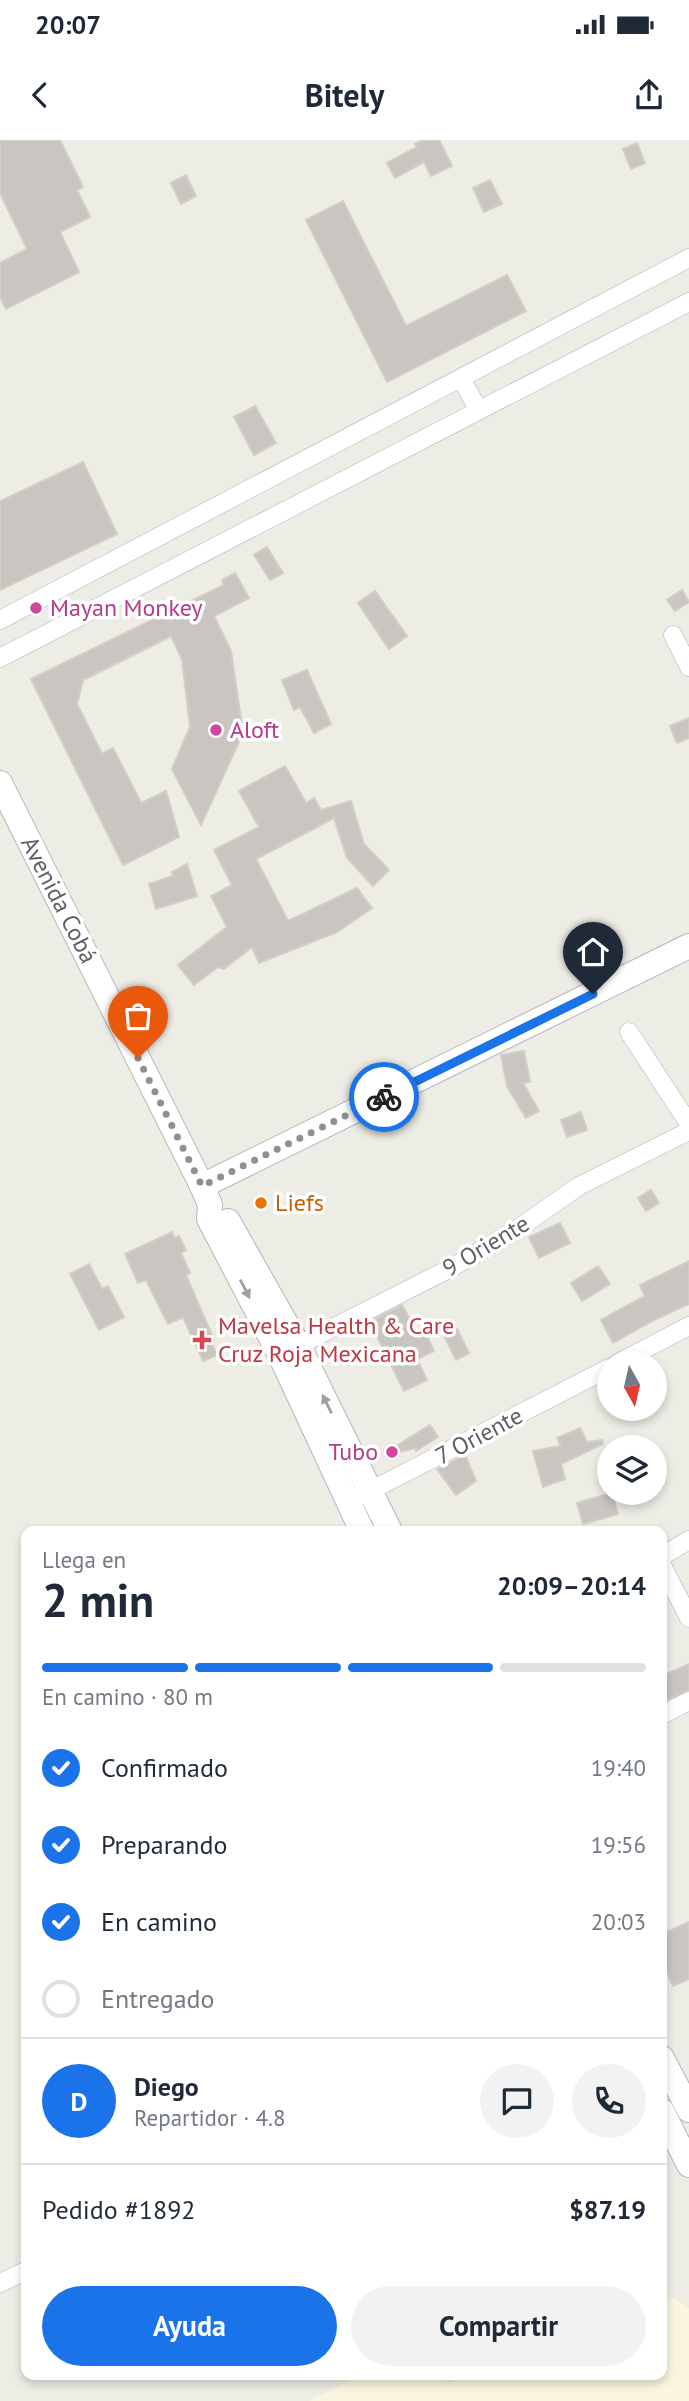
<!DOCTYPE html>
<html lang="es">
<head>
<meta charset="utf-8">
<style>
	:root { --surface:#fff; --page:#f2f2f3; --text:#1f2937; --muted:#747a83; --line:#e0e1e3; --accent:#1a73e8 }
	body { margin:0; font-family:"PT Sans",sans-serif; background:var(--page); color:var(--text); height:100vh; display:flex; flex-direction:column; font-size:26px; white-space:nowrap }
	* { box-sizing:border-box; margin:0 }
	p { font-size:23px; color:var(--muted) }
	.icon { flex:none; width:38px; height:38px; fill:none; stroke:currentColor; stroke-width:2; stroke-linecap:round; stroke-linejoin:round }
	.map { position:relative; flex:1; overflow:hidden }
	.details { position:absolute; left:21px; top:1386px; width:646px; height:854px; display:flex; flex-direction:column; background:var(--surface); border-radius:14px; box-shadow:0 4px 10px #0003 }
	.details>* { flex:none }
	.needle { width:46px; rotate:172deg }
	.fabs { position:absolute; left:597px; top:1211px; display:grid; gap:14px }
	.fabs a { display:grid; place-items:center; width:70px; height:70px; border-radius:50%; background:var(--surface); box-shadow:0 4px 10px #0003; font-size:35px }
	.pin { position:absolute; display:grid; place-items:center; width:60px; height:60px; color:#fff; margin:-72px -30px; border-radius:50% 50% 50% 0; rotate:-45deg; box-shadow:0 0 7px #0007 }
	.pin .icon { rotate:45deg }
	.courier { position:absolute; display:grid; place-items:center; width:70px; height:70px; margin:-35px; border:5px solid #1a73e8; border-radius:50%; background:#fff; color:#222; box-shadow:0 2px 9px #0007 }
	.summary em { font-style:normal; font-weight:700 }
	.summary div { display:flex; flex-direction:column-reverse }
	.summary { display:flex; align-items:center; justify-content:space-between; height:119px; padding:0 21px }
	h1 { font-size:46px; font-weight:700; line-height:52px }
	.bar { display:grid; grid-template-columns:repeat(4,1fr); gap:10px 7px; align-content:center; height:84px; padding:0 21px }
	.bar i { height:9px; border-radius:5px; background:var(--line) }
	.bar .on { background:var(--accent) }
	.bar p { grid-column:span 4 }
	.line { display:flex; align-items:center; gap:18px; padding:0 21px; border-top:2px solid var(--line) }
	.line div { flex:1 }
	.round { display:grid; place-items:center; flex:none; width:74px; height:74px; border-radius:37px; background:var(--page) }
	ol { padding:0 21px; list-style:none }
	li { display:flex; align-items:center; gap:21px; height:77px }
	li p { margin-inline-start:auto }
	li .icon { padding:7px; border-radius:50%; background:var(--accent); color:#fff; stroke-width:4 }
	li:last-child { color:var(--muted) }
	li i { width:38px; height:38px; border:4px solid var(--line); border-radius:50% }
	.button { display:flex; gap:14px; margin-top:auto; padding:14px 21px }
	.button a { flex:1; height:80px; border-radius:42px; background:var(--accent); color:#fff; font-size:28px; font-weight:700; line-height:80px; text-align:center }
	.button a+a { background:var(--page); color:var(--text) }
	.status { display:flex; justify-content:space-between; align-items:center; height:49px; padding:0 35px; background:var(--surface); direction:ltr }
	.status svg { height:19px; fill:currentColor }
	header { display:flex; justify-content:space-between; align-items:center; height:91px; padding:0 21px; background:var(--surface); font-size:32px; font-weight:700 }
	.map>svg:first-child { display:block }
</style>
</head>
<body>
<div class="status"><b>20:07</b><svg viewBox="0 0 49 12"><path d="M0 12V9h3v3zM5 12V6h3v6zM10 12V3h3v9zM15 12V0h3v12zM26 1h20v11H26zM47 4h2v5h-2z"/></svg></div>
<header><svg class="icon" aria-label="back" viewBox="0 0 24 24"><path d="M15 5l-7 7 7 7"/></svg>Bitely<svg class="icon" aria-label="share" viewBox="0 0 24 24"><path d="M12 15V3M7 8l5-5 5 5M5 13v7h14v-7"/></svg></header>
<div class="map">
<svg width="689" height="2261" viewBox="0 0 689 2261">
	<rect width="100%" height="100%" fill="#edece5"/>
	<path fill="#faf5de" d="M662 2155 676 2159 689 2168V2261H309L360 2235H444L448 2243 465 2235H662Z"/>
	<g fill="#c9c6c2" stroke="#d1cec4" stroke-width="2">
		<path d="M0 0H60L83 47 77 50 90 77 60 92 79 132 6 169 0 157V123L27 109 0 53Z"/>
		<path d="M423 0H439L452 26 431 36 424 22 395 38 387 23 417 7 415 4Z"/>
		<path d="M637 3 645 23 631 29 623 9Z"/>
		<path d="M186 35 196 56 181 64 171 43Z"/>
		<path d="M490 40 502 64 484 72 473 48Z"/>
		<path d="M343 61 406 186 507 135 526 171 387 242 306 80Z"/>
		<path d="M255 266 276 303 254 315 234 277Z"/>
		<path d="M83 322 117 394 0 450V361Z"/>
		<path d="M267 407 283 433 270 440 254 415Z"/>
		<path d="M235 433 249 458 214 476 231 511 243 593 201 685 172 629 190 587 182 519 171 496 83 540 77 564 102 614 113 608 141 663 166 651 179 697 123 725 31 539 224 445 222 440Z"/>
		<path d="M682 450 689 462 675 471 667 460Z"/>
		<path d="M375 451 407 496 389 509 358 463Z"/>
		<path d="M307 530 331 584 314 593 300 567 294 570 282 540Z"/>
		<path d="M689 578V598L677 603 670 586Z"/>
		<path d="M285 626 306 663 314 658 321 670 351 661 364 704 389 730 373 746 347 718 334 678 256 719 288 781 357 748 372 768 337 792 259 823 252 807 224 829 218 827 194 845 178 825 227 787 211 756 232 745 214 710 259 687 239 651Z"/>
		<path d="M187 724 197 756 156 769 149 744 173 736 172 732Z"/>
		<path d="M524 911 530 942 523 943 539 971 526 978 507 946 501 915Z"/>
		<path d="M581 972 587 990 567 997 561 980Z"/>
		<path d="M651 1050 659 1063 646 1071 638 1058Z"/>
		<path d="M560 1083 570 1103 539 1118 529 1097Z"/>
		<path d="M172 1092 175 1098 179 1096 186 1110 181 1113 190 1133 186 1135 214 1200 211 1202 217 1215 203 1221 183 1177 168 1184 146 1140 138 1143 125 1114Z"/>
		<path d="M689 1121V1164L656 1179 613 1203 601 1180 645 1156 640 1145Z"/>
		<path d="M89 1124 102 1149 108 1146 124 1177 99 1190 70 1134Z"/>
		<path d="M598 1126 610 1144 582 1161 571 1143Z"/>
		<path d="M402 1165 419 1197 426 1194 434 1211 417 1219 427 1240 404 1251 374 1190 370 1192 365 1184Z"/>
		<path d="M456 1187 469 1213 456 1220 443 1194Z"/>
		<path d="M430 1285 438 1297 416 1311V1308L386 1315 385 1313Z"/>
		<path d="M580 1288 587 1302 602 1300 603 1304 561 1324 565 1339 543 1347 533 1311 561 1306 557 1298Z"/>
		<path d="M465 1315 476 1341 456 1355 437 1329Z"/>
		<path d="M612 1353 618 1374 583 1384 577 1363Z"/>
		<path d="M689 1524V1550L662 1562V1536Z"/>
		<path d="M689 1782V1839L673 1846 662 1820V1794Z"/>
	</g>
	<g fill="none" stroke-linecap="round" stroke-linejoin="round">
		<g stroke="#b2b4b8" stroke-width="19">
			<g id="street">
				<path d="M461 239 479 270"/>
				<path d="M0 480 689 118"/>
				<path d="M673 495 689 527"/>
				<path d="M0 518 689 162"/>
				<path d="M629 892 689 984"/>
				<path d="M289 1210 451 1128 516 1090 579 1046 689 991"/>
				<path d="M618 1223 689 1186"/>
				<path d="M360 1356 609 1228"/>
				<path d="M662 1416 689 1400"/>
				<path d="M662 1425 689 1478"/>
				<path d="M662 1575 689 1561"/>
				<path d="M0 2143 26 2131"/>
			</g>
		</g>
		<g stroke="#b4b6bb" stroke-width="26">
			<g id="secondary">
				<path d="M0 643 202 1046 210 1065 209 1079 280 1215 362 1391"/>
				<path d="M202 1046 689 806"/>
				<path d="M228 1081 298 1205 390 1391"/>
				<path d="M662 1918 689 1970"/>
				<path d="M662 1971 689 2025"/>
			</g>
		</g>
		<use href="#street" stroke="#fff" stroke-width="18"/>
		<use href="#secondary" stroke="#fff" stroke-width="24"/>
	</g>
	<defs><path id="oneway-solid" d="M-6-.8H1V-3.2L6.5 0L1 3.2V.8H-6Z" transform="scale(1.75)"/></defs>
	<g fill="#9e9fa2">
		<use href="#oneway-solid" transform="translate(245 1149) rotate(63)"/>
		<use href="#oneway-solid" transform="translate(327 1264) rotate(-116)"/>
	</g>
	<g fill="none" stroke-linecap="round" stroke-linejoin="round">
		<path stroke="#8f9091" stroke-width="7" stroke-dasharray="0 12.6" d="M138 918 202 1046 384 957"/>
		<path stroke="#1a73e8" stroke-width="9" d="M384 957 593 854"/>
	</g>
	<g fill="#d1479c" stroke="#fff" stroke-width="2.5">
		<circle cx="36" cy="468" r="7"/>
		<circle cx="216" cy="590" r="7"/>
		<circle cx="392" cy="1312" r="7"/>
	</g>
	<circle fill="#e8710a" stroke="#fff" stroke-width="2.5" cx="261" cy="1063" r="7"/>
	<path fill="#e0444e" stroke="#fff" stroke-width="2.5" d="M198.5 1189.5h7v7h7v7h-7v7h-7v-7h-7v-7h7z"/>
	<g text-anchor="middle" stroke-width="7" stroke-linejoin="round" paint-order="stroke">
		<g font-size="24" fill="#b23c85" stroke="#fff" text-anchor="start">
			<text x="50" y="476">Mayan Monkey</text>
			<text x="230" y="598">Aloft</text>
			<text x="378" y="1320" text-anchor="end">Tubo</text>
		</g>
		<g font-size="24" fill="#5d5f64" stroke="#fff">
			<text transform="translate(59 760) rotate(63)" y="8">Avenida Cobá</text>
			<text transform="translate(486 1106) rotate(-31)" y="8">9 Oriente</text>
			<text transform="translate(479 1296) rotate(-28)" y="8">7 Oriente</text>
		</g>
		<g font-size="24" fill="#c56008" stroke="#fff" text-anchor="start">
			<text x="275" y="1071">Liefs</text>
		</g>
		<g font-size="24" fill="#be3a42" stroke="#fff" text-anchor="start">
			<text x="218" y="1194">Mavelsa Health &amp; Care<tspan x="218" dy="28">Cruz Roja Mexicana</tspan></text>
		</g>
	</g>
</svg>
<div class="fabs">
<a><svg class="needle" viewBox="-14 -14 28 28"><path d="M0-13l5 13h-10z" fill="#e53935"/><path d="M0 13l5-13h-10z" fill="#747a83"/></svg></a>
<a><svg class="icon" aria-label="layers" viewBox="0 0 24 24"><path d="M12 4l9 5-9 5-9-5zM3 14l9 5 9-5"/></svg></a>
</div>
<div class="pin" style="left:138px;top:918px;background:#ea580c"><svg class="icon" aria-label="bag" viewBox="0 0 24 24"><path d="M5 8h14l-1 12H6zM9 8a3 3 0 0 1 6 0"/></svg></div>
<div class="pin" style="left:593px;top:854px;background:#1f2937"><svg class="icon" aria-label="home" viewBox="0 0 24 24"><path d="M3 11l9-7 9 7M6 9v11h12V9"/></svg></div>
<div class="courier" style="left:384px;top:957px"><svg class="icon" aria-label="bike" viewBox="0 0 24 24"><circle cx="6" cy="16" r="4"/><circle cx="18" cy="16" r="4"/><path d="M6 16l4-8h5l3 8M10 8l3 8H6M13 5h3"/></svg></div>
<section class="details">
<div class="summary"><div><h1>2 min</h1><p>Llega en</p></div><em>20:09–20:14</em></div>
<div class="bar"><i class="on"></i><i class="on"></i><i class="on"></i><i></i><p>En camino · 80 m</p></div>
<ol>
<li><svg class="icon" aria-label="check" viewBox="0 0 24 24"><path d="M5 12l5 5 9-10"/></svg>Confirmado<p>19:40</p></li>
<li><svg class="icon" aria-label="check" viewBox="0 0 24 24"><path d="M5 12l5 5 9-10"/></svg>Preparando<p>19:56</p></li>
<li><svg class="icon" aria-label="check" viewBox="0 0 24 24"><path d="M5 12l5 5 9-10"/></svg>En camino<p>20:03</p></li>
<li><i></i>Entregado</li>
</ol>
<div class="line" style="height:126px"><b class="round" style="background:var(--accent);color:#fff">D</b><div><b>Diego</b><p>Repartidor · 4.8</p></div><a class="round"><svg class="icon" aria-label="chat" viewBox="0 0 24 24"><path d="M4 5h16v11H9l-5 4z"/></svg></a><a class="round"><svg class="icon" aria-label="phone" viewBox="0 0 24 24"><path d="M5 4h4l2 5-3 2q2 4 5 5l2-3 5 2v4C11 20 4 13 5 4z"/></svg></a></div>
<div class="line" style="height:91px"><div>Pedido #1892</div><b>$87.19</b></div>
<div class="button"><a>Ayuda</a><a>Compartir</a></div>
</section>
</div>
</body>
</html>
